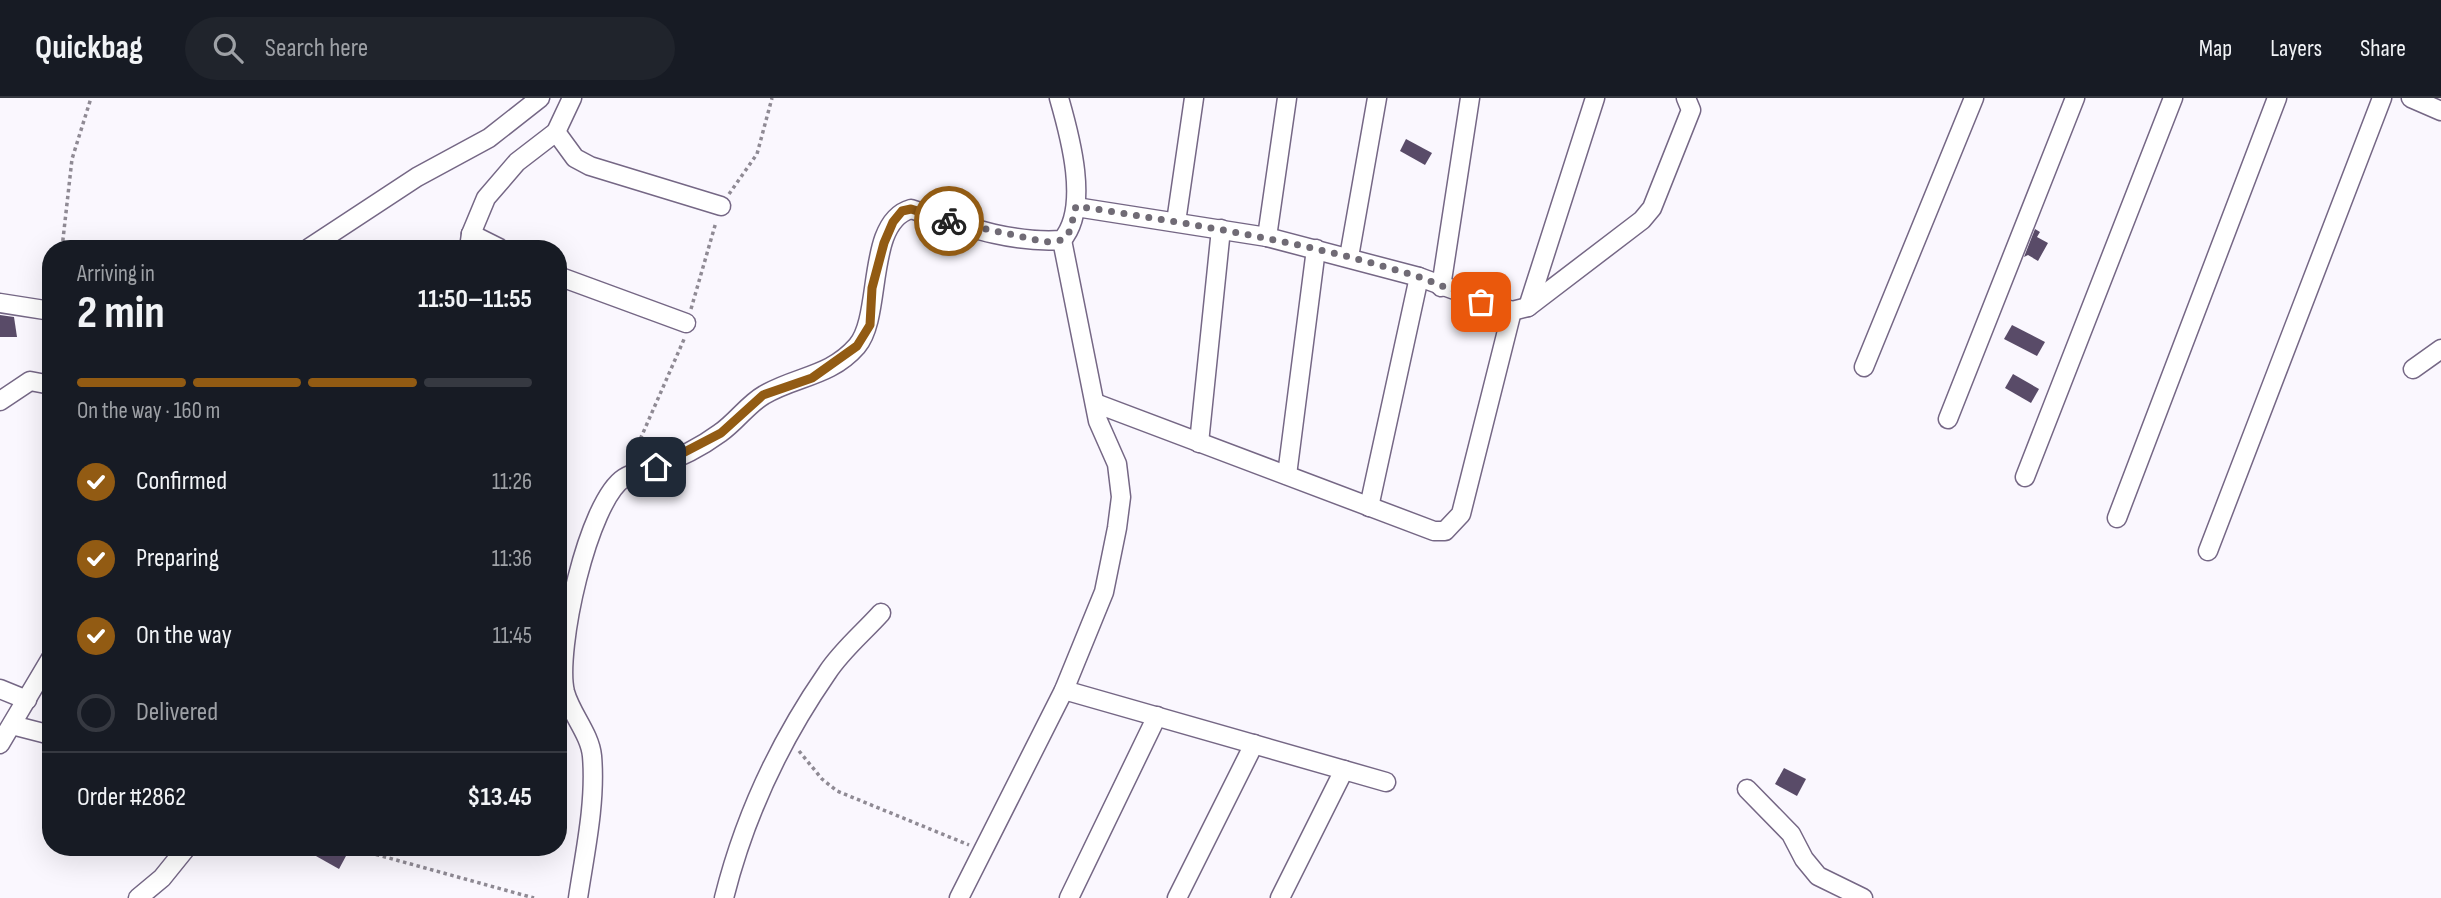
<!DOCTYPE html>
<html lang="en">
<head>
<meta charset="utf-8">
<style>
	:root { --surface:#171b24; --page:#20242c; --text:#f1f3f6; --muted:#9ea1a6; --line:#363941; --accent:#925b13 }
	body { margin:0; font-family:"Sofia Sans Condensed",sans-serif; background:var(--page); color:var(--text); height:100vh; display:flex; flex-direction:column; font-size:26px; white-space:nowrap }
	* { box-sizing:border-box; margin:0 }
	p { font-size:23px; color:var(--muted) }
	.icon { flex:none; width:38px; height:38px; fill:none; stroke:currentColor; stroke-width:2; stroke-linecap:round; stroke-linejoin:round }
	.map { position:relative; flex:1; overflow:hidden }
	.details { position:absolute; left:42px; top:142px; width:525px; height:616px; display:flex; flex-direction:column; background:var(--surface); border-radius:28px; box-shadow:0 7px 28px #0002 }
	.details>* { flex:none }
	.pin { position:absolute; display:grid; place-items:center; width:60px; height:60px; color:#fff; margin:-30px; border-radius:14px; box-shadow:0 4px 10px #0006 }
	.courier { position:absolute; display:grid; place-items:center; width:70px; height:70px; margin:-35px; border:5px solid #925b13; border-radius:50%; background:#fff; color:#222; box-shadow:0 2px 9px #0007 }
	.summary em { font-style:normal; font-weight:700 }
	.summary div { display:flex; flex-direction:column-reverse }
	.summary { display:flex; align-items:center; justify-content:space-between; height:119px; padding:0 35px }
	h1 { font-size:46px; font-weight:700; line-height:52px }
	.bar { display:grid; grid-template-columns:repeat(4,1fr); gap:10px 7px; align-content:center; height:84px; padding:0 35px }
	.bar i { height:9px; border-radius:5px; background:var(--line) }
	.bar .active { background:var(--accent) }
	.bar p { grid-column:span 4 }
	.line { display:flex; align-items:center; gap:18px; padding:0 35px; border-top:2px solid var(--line) }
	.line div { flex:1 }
	ol { padding:0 35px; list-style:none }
	li { display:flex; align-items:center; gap:21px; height:77px }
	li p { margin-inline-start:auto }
	li .icon { padding:7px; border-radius:50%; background:var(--accent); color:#fff; stroke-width:4 }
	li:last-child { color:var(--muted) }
	li i { width:38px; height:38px; border:4px solid var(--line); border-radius:50% }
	header { display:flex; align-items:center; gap:42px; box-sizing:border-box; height:98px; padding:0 35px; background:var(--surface); border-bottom:2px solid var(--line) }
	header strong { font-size:33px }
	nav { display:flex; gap:38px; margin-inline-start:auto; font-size:24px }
	.search { width:490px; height:63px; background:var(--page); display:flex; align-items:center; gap:18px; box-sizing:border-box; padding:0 24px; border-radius:38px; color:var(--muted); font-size:26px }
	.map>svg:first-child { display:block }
</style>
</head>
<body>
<header>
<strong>Quickbag</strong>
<div class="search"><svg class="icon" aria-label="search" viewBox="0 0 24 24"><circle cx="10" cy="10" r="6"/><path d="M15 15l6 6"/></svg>Search here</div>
<nav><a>Map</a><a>Layers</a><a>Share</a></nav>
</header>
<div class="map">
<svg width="2441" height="800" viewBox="0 0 2441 800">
	<rect width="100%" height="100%" fill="#faf7fe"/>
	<g fill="#594b68">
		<path d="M1406 41 1432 55 1425 67 1400 53Z"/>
		<path d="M2035 131 2040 134 2037 139 2048 145 2038 163 2028 157 2024 159Z"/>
		<path d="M0 217 14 219 17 239H0Z"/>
		<path d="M2012 227 2045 244 2037 258 2004 241Z"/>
		<path d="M2013 276 2039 291 2031 305 2005 290Z"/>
		<path d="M1784 670 1806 681 1797 698 1775 686Z"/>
		<path d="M300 749H329L346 758 339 771Z"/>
	</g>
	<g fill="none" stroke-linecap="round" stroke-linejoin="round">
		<g stroke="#756785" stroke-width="21">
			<g id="street">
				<path d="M2411 0 2441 13"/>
				<path d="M556 34 575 60 590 68 721 108"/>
				<path d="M1076 109 1267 139 1419 179 1512 213 1528 209 1642 122 1652 110 1691 12 1686 0"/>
				<path d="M1176 124 1194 0"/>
				<path d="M471 136 499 150"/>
				<path d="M1267 139 1287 0"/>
				<path d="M309 150 417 79 489 40 540 0"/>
				<path d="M469 150 471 136 486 100 517 64 556 34 572 0"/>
				<path d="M1349 159 1377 0"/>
				<path d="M558 178 686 225"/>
				<path d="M1441 189 1470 0"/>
				<path d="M0 205 51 213"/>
				<path d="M1528 209 1595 0"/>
				<path d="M1864 269 1974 0"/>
				<path d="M2413 271 2441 251"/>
				<path d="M0 303 30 283 51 287"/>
				<path d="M1095 305 1434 433H1445L1461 416 1512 213"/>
				<path d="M1948 321 2075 0"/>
				<path d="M1199 345 1221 131"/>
				<path d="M1287 377 1316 151"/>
				<path d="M2025 379 2173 0"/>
				<path d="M1369 409 1419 179"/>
				<path d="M2117 420 2277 0"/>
				<path d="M2208 453 2382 0"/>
				<path d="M0 591 27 602"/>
				<path d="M1064 592 1386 684"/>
				<path d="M12 627 51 637"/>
				<path d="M0 646 51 560"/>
				<path d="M1747 691 1791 736 1804 761 1818 778 1863 800"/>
				<path d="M138 800 162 780 187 749"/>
				<path d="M578 800C585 754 596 704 592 658 590 636 571 616 565 594 555 553 588 403 624 380 633 374 645 373 654 369 677 361 701 349 720 335 736 324 748 306 764 297 796 278 830 279 857 248 883 218 865 124 911 111 958 126 1011 146 1062 142 1090 110 1070 38 1059 0"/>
				<path d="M724 800C744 720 780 643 827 575 841 553 864 534 881 515"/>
				<path d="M959 800 1064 592 1104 494 1117 430 1121 399 1117 366 1098 323 1062 142"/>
				<path d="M1069 800 1157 618"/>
				<path d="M1177 800 1254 646"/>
				<path d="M1280 800 1344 672"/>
			</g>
		</g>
		<g stroke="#8f8a94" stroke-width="3.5" stroke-dasharray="3.5 3.5" stroke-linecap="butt">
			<path d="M729 96 757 56 772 0"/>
			<path d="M62 150 72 61 91 0"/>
			<path d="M691 211 716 124"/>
			<path d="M632 360 685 239"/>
			<path d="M799 653 822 681 837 693 969 747"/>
			<path d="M349 749 534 800"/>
		</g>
		<use href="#street" stroke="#fff" stroke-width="18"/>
	</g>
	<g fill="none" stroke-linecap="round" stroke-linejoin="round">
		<path stroke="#706b75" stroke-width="7" stroke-dasharray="0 12.6" d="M949 123 1046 144 1062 142 1070 133 1076 108C1191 126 1305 143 1416 178 1438 185 1459 196 1481 204"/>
		<path stroke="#925b13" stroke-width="9" d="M656 369 721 335 763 297 812 280 857 248 870 227 872 190 884 145 893 124 902 113 911 111 949 123"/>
	</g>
</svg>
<div class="pin" style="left:1481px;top:204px;background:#ea580c"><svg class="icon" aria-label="bag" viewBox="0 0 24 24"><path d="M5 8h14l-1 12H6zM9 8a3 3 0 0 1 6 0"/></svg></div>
<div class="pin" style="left:656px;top:369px;background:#1f2937"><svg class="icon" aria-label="home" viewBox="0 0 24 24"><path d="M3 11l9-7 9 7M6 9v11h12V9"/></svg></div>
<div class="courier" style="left:949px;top:123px"><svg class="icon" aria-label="bike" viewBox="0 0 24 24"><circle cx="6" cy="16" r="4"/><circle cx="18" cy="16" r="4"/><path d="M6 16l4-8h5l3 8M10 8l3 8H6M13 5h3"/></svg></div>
<section class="details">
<div class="summary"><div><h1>2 min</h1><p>Arriving in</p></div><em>11:50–11:55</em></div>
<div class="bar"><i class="active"></i><i class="active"></i><i class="active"></i><i></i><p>On the way · 160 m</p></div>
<ol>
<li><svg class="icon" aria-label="check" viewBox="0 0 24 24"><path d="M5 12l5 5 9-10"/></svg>Confirmed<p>11:26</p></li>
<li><svg class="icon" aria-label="check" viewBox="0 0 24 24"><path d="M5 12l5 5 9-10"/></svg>Preparing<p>11:36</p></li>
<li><svg class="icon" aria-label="check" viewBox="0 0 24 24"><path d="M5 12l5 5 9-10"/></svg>On the way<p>11:45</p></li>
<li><i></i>Delivered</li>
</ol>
<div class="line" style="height:91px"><div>Order #2862</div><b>$13.45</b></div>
</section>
</div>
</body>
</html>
